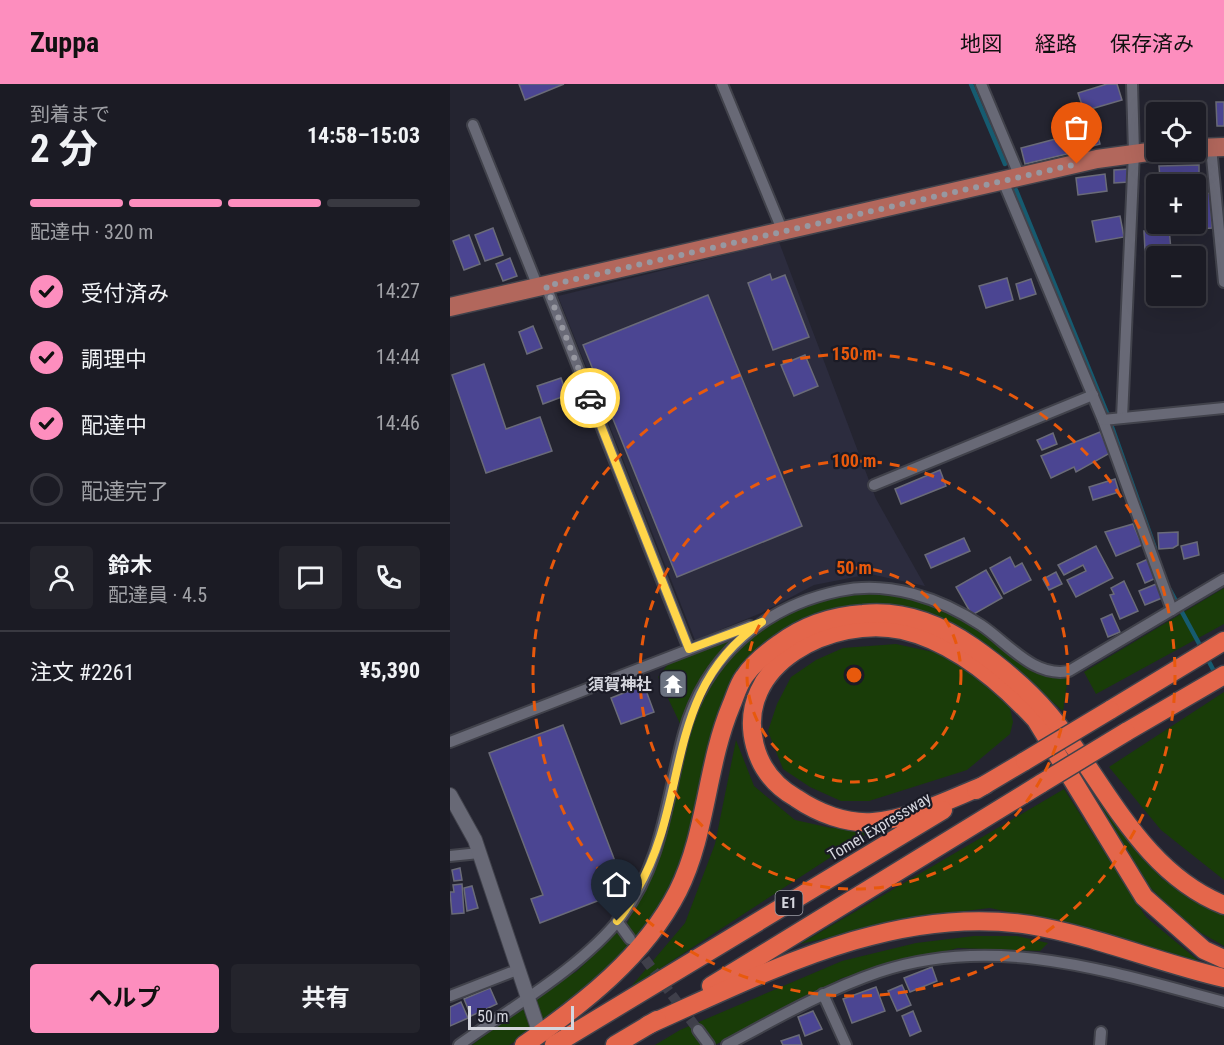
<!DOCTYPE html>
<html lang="ja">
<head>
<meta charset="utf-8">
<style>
	:root { --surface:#1b1b24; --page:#24242c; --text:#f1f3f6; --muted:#a0a1a6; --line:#393941; --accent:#fd8ebe }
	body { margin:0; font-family:"Roboto Condensed","Noto Sans JP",sans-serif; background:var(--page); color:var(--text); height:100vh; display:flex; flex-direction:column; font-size:22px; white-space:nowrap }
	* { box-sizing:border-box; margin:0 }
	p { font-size:20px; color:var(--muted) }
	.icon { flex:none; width:33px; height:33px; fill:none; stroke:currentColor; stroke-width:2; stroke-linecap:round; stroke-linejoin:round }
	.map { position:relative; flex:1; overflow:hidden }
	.drawer { display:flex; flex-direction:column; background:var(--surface); width:450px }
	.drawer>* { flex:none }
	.buttons { position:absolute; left:696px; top:18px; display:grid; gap:12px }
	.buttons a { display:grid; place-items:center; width:60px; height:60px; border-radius:6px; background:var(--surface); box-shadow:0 6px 24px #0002,0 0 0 2px var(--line); font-size:30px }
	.scale { position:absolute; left:18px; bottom:15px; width:106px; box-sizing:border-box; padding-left:6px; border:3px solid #d5d6de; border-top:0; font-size:16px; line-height:21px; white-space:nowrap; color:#d5d6de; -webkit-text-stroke:4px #1b1b26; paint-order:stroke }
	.pin { position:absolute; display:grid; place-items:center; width:51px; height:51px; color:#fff; margin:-62px -26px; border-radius:50% 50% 50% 0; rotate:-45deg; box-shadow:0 0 6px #0007 }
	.pin .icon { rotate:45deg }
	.courier { position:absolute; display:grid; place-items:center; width:60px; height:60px; margin:-30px; border:4px solid #ffd54a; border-radius:50%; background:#fff; color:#222; box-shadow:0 2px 8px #0007 }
	.overview em { font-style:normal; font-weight:700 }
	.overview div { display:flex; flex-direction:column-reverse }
	.overview { display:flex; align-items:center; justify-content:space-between; height:102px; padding:0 30px }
	h1 { font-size:39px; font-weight:700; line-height:45px }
	.bar { display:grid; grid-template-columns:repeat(4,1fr); gap:9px 6px; align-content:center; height:72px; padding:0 30px }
	.bar i { height:8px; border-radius:4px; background:var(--line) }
	.bar .active { background:var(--accent) }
	.bar p { grid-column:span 4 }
	.line { display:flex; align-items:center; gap:15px; padding:0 30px; border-top:2px solid var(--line) }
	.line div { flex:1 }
	.round { display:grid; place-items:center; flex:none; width:63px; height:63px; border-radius:6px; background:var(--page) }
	ol { padding:0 30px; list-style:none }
	li { display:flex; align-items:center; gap:18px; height:66px }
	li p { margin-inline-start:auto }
	li .icon { padding:6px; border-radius:50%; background:var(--accent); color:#111; stroke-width:4 }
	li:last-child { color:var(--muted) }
	li i { width:33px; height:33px; border:3px solid var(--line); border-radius:50% }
	.button { display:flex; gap:12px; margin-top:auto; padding:12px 30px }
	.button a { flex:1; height:69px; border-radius:6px; background:var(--accent); color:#111; font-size:24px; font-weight:700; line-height:69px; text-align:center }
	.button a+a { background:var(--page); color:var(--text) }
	header { display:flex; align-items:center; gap:36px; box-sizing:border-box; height:84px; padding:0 30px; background:var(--accent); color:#111 }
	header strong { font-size:28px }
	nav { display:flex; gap:33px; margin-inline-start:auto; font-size:21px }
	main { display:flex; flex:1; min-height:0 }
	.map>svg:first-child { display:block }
</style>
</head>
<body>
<header>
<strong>Zuppa</strong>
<nav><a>地図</a><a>経路</a><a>保存済み</a></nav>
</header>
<main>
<section class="drawer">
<div class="overview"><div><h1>2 分</h1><p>到着まで</p></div><em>14:58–15:03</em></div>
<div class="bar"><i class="active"></i><i class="active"></i><i class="active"></i><i></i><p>配達中 · 320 m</p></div>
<ol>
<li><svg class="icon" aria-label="check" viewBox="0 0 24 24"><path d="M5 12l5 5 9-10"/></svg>受付済み<p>14:27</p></li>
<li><svg class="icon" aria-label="check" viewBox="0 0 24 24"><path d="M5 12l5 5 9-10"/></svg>調理中<p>14:44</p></li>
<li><svg class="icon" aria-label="check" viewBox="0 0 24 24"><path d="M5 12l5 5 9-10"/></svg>配達中<p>14:46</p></li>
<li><i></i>配達完了</li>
</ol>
<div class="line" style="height:108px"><a class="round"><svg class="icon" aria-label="person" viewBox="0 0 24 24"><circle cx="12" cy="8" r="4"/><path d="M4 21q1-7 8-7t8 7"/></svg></a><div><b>鈴木</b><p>配達員 · 4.5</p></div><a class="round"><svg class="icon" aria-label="chat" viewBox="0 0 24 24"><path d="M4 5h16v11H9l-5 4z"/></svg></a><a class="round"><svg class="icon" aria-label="phone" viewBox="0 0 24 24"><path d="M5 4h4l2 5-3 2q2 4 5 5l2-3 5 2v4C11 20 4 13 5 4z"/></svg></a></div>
<div class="line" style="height:78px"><div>注文 #2261</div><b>¥5,390</b></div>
<div class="button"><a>ヘルプ</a><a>共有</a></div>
</section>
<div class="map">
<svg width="774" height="961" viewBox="0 0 774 961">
	<rect width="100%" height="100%" fill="#242430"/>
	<path fill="#2c2c3e" d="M329 158 426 415 475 502 420 490 364 501 311 529 245 556 108 212Z"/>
	<g fill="#193c08">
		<path d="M774 504V540L646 610 634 588Z"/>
		<path d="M420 505 481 516 606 590 619 587 613 627 553 576 431 521 350 535 297 582 235 793 197 851 94 948 76 913 126 888 178 838 210 753 234 648 208 593 226 570 337 523Z"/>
		<path d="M446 560 488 569 542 602 560 624 563 638 560 650 517 686 419 717H391L360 703 333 685 318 647 327 620 341 593 366 576 393 564Z"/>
		<path d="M774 608V796L711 746 659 683Z"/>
		<path d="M286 656 304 702 345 736 381 744 427 743 179 905 235 839 265 760Z"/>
		<path d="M632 689 712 795 774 825V862L737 841 695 798Z"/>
		<path d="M614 705 696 833 750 878 630 843 540 824 480 831 350 860Z"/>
		<path d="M524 852H567L598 859 590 867 508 864 392 894 265 961H205L230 946 392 877 466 859Z"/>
		<path d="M74 922 86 945 59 961H22Z"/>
	</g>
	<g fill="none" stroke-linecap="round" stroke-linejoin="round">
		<g stroke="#165b70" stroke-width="4.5">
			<path d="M521 0 555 80"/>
			<path d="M566 106 657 329 705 464"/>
			<path d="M720 506 752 565"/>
			<path d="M756 572 766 591"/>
		</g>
	</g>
	<g fill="#4b4592" stroke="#6a6b78" stroke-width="1.5">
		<path d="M69 0H114L75 16Z"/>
		<path d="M657 0H667L672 16 634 27 628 9Z"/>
		<path d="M766 18H774V42H767Z"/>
		<path d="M644 36 650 60 628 66 621 42Z"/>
		<path d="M617 52 621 69 575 80 571 64Z"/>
		<path d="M749 81V103H746V100H718V94H710L709 82Z"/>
		<path d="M679 85V98L664 99V86Z"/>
		<path d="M655 90 657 107 628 111 626 94Z"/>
		<path d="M760 109 762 144 744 145 743 141 734 140H746V111Z"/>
		<path d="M670 132 674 153 646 158 642 137Z"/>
		<path d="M43 144 53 171 35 177 25 151Z"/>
		<path d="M719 145 721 165 695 167 694 147Z"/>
		<path d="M19 151 30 180 14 186 3 157Z"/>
		<path d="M60 174 67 192 53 197 46 180Z"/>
		<path d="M699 179H706V201H700Z"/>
		<path d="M320 190 322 196 335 191 359 253 323 266 298 199Z"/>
		<path d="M557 194 563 216 536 224 529 202Z"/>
		<path d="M581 195 586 210 570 215 566 200Z"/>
		<path d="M258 211 352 442 227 493 133 261Z"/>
		<path d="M83 242 92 264 77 270 69 248Z"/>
		<path d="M355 271 368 302 344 312 331 281Z"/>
		<path d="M34 280 56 345 90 333 102 367 36 389 2 291Z"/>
		<path d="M111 294 117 311 93 320 87 302Z"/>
		<path d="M650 348 660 369 626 388 624 383 601 394 591 372Z"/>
		<path d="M603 349 607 360 592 366 587 356Z"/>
		<path d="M490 386 496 402 451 420 445 405Z"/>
		<path d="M665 395 669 408 643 416 639 403Z"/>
		<path d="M683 440 692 461 666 472 655 448Z"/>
		<path d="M728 448V461L723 464 709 465 708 449Z"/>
		<path d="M514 454 520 467 481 484 475 471Z"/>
		<path d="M747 458 749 471 734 475 731 462Z"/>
		<path d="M646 462 663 494 626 513 617 496 636 487 633 481 614 491 608 481Z"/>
		<path d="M560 473 565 483 572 479 581 496 554 510 540 484Z"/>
		<path d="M698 475 706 494 695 499 687 480Z"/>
		<path d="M536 486 552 514 522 531 506 503Z"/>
		<path d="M606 488 612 500 599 506 593 495Z"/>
		<path d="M674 497 688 527 670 535 660 511 664 510 661 504Z"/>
		<path d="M706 500 712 514 695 521 689 507Z"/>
		<path d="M662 530 670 548 658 553 651 535Z"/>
		<path d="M194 601 204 628 171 640 161 614Z"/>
		<path d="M113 641 176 806 90 839 81 815 93 811 39 669Z"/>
		<path d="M10 784 12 796 4 797 2 786Z"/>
		<path d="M12 800 14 829 2 830 0 808H4L3 801Z"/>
		<path d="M22 802 28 824 17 827 14 804Z"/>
		<path d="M482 883 487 897 460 908 454 894Z"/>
		<path d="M452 901 461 921 447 927 438 907Z"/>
		<path d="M426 903 435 927 402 939 393 915Z"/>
		<path d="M40 904 47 920 21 932 14 915Z"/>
		<path d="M11 918 18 934 0 942V923Z"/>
		<path d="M363 927 372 945 355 952 348 933Z"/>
		<path d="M463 927 471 947 460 952 452 932Z"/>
		<path d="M349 951 352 961H333L331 957Z"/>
	</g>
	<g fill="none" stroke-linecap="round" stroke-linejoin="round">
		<path stroke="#3f3f4a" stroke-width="10" stroke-dasharray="10 5" stroke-linecap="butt" d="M186 863 248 946"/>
		<g stroke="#41424b" stroke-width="14">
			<g id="minor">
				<path d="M272 0 333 148"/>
				<path d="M531 0 570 93"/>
				<path d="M23 41 88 203"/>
				<path d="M761 63 774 198"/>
				<path d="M553 97 653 336 722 526"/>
				<path d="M96 202 239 565"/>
				<path d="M672 334 684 68 682 0"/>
				<path d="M653 336 774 324"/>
				<path d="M424 401 643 311"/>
				<path d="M0 658 300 542"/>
				<path d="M0 772 29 769"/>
				<path d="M167 837 180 855"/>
				<path d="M373 910 396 961"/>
				<path d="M0 912 67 886"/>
				<path d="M248 946 259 961"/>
				<path d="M9 961C62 923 131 884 172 832 213 779 217 711 234 649 255 573 313 523 389 507 438 496 490 514 531 541 558 559 584 594 619 587L774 495"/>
				<path d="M277 961C327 934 376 906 429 888 545 849 661 888 774 918"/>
				<path d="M650 961 651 948"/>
			</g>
		</g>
		<g stroke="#41424b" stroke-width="16">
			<path id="tertiary" d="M0 711 25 756 87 941"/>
		</g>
		<g stroke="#41424b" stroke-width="21">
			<g id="primary">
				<path d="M746 64 774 63"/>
				<path d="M0 223 647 75 706 67"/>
			</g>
		</g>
		<g stroke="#41424b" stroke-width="21">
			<g id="motorway">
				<path d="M660 626 774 557"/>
				<path d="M676 648 774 591"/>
				<path d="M535 701C500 715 461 735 423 738 396 740 368 729 346 714 325 702 311 685 305 662 283 580 383 531 452 546 505 558 550 597 586 636L694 813 754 866 774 875"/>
				<path d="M526 706 575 677"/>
				<path d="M261 902 592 699"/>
				<path d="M198 941C319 887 445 820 580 841 646 852 709 879 774 894"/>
				<path d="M74 961C133 920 195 872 228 807 257 749 256 682 281 622 285 613 288 601 294 593 303 580 316 569 329 560 353 542 383 532 413 530 453 526 490 540 523 563 550 582 577 604 599 630 654 695 689 787 774 821"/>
				<path d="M104 961 493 726"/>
				<path d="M165 961 207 936"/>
			</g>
		</g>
		<use href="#minor" stroke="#686976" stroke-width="10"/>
		<use href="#tertiary" stroke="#686976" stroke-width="14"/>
		<use href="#primary" stroke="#b2675c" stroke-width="18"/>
		<use href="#motorway" stroke="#e4664b" stroke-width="18"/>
		<g stroke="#41424b" stroke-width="21" stroke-linecap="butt">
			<g id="motorway-bridge">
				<path d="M575 677 660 626"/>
				<path d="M592 699 676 648"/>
			</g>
		</g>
		<use href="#motorway-bridge" stroke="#e4664b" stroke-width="18"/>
	</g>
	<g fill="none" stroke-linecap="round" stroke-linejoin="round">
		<path stroke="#9798a1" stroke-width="6" stroke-dasharray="0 10.8" d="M140 314 96 202 627 80"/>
		<path stroke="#ffd54a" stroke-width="8" d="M140 314 239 565 312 538C212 606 241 715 187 806 181 817 176 828 167 837"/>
	</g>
	<g fill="none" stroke="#e8590c" stroke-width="3" stroke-dasharray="10 8">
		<circle cx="404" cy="591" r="107"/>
		<circle cx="404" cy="591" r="214"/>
		<circle cx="404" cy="591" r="321"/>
	</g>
	<defs>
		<g id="temple-square" transform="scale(1.5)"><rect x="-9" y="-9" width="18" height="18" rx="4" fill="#6b7280" stroke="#1b1b26"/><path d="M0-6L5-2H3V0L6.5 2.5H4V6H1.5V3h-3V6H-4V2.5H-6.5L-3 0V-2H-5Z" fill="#fff"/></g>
	</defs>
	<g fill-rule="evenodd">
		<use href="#temple-square" x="223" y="600"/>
	</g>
	<g text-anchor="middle" stroke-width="4.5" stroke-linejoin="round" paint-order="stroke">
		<rect fill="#1b1b26" stroke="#9d9ea7" stroke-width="1.5" x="325.5" y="807" width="27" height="24" rx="4.5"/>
		<g font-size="15" font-weight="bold" fill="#d5d6de">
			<text x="339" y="824">E1</text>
		</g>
		<g font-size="16" font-weight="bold" fill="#d5d6de" stroke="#1b1b26" text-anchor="end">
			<text x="202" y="606">須賀神社</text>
		</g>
		<g font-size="16" fill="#d5d6de" stroke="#1b1b26">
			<text transform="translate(429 742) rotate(-31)" y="6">Tomei Expressway</text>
		</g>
	</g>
	<circle cx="404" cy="591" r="9" fill="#e8590c" stroke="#1b1b26" stroke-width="3"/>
	<g font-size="18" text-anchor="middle" font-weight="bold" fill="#e8590c" stroke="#1b1b26" stroke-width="4.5" stroke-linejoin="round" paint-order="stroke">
		<text x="404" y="276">150 m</text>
		<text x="404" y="383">100 m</text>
		<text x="404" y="490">50 m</text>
	</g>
</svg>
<div class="buttons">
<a><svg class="icon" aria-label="locate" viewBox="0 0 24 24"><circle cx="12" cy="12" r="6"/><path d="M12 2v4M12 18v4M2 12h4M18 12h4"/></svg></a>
<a>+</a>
<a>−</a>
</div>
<div class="scale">50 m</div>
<div class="pin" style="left:627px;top:80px;background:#ea580c"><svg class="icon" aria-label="bag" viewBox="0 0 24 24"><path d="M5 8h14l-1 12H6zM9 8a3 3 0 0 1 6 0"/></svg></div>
<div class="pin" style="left:167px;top:837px;background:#1f2937"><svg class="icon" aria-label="home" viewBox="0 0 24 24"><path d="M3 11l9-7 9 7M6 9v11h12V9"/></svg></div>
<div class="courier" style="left:140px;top:314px"><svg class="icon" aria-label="car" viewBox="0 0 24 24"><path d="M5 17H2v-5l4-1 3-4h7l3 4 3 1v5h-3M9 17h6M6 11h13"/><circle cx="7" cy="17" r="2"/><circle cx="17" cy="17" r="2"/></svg></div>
</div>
</main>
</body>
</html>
